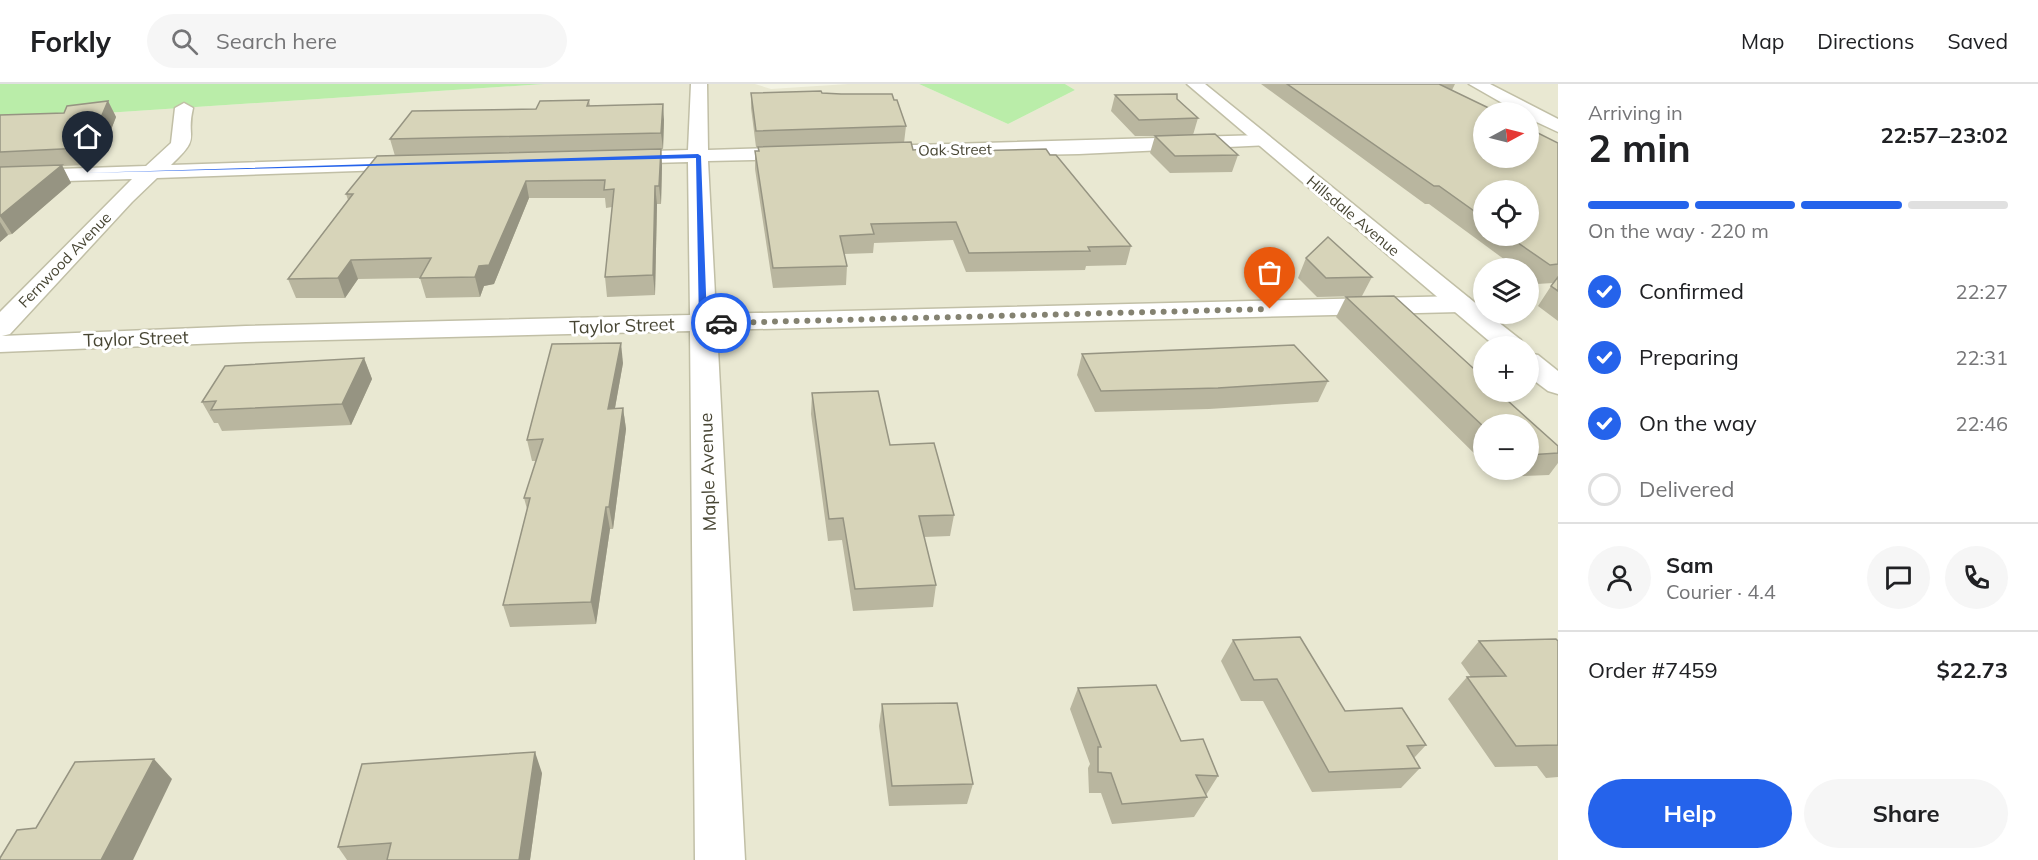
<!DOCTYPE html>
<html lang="en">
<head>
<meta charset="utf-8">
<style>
	:root { --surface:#fff; --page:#f6f6f6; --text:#202124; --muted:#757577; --line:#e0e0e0; --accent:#2563eb }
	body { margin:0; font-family:Mulish,sans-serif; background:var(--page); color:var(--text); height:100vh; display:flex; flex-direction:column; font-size:22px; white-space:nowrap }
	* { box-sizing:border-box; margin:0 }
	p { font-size:20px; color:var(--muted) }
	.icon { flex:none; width:33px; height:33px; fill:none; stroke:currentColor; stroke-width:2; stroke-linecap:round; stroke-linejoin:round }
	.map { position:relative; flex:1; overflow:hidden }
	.drawer { display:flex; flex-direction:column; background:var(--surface); width:480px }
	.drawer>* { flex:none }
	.needle { width:39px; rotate:83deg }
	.controls { position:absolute; left:1473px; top:18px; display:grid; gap:12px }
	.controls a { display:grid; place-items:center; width:66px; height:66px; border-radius:50%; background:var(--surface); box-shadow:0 3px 9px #0003; font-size:30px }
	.pin { position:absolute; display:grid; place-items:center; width:51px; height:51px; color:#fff; margin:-62px -26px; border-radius:50% 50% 50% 0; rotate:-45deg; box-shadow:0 0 6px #0007 }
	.pin .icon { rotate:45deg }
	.courier { position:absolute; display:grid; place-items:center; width:60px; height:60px; margin:-30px; border:4px solid #2563eb; border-radius:50%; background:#fff; color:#222; box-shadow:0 2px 8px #0007 }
	.summary em { font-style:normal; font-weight:700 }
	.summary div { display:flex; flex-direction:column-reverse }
	.summary { display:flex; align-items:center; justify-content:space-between; height:102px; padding:0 30px }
	h1 { font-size:39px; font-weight:700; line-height:45px }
	.bar { display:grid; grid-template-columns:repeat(4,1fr); gap:9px 6px; align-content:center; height:72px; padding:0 30px }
	.bar i { height:8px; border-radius:4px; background:var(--line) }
	.bar .selected { background:var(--accent) }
	.bar p { grid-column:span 4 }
	.line { display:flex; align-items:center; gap:15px; padding:0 30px; border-top:2px solid var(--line) }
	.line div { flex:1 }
	.round { display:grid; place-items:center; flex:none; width:63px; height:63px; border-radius:32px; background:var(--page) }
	ol { padding:0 30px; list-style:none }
	li { display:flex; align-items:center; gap:18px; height:66px }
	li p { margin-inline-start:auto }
	li .icon { padding:6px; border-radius:50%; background:var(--accent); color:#fff; stroke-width:4 }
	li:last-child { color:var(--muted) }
	li i { width:33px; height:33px; border:3px solid var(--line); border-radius:50% }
	.action { display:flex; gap:12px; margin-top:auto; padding:12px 30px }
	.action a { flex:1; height:69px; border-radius:36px; background:var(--accent); color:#fff; font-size:24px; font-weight:700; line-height:69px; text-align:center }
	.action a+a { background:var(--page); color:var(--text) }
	header { display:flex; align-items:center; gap:36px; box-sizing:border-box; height:84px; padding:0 30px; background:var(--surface); border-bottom:2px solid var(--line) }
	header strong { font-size:28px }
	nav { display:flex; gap:33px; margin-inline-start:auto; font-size:21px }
	.search { width:420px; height:54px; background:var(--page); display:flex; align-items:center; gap:15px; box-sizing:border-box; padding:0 21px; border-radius:33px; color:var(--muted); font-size:22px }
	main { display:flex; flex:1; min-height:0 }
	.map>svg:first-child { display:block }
</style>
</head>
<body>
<header>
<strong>Forkly</strong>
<div class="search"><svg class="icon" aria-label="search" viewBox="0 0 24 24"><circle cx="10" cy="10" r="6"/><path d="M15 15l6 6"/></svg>Search here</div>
<nav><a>Map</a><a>Directions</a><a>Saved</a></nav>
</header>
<main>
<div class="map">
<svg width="1558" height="776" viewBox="0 0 1558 776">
	<rect width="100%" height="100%" fill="#f4f4e4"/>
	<path fill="#e9e8d2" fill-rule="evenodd" d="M544 0H755L771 5 848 0H919L1008 40 1075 6 1065 0H1558V776H0V36ZM1484 28H1528V74H1484ZM1484 106H1528V152H1484ZM1484 184H1528V230H1484ZM1484 262H1528V308H1484ZM1484 340H1528V386H1484Z"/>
	<g fill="#baeda9">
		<path d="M0 0H544L0 36Z"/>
		<path d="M919 0H1065L1075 6 1008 40Z"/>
	</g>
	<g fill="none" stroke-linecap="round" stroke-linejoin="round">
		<g stroke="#c1bfa6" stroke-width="3">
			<g id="minor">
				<path d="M691 0H707L708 66 799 63 806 65 809 69 806 73 799 75 708 77 716 230 1460 212 1469 214 1473 220 1469 226 1460 228 717 246 745 776H695L690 247 246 258 0 268V228L132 95 0 99V87L146 82 171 59 175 24 184 19 193 24C185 57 203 51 171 81L415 73 422 75 425 79 422 83 415 85 157 94 132 118 10 250 2 252 246 242 690 231 688 78 616 80 609 78 606 74 609 70 616 68 688 66Z"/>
				<path d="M1469 0H1490L1558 35V48L1528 34V28H1518Z"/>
				<path d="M1263 51 1273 57 1270 61 1079 70 880 74 873 72 870 68 873 64 880 62Z"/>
			</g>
		</g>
		<g stroke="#c1bfa6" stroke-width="3">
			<g id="tertiary">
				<path d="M1187 0H1205L1484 226V230H1488L1521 256 1525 262H1495Z"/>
				<path d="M1528 269 1538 271 1558 287V310L1548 307 1528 292Z"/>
			</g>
		</g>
		<use href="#minor" fill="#fff" fill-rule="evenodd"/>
		<use href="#tertiary" fill="#fff" fill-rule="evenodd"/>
	</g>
	<g fill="#b9b69f" fill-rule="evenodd">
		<path d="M1261 0H1455L1452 6 1558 59V237L1538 222 1553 199 1537 200 1528 194V184H1516L1429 120H1425ZM1484 106 1528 152H1484Z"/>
		<path d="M751 9H822L894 16 906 42 904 59 913 66 926 68 1050 71 1131 162 1126 181 1086 182 1085 186 966 188 953 156 874 159 873 169 844 170 847 182 846 201 773 204 755 85V67H758V63H756L751 24Z"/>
		<path d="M1115 11 1177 15 1198 34 1193 51 1238 71 1232 88 1170 89 1150 69 1155 52H1135L1111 27Z"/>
		<path d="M589 16 590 22 664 36 663 65H661L662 82 661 120H657L655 211 607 213 605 193 612 123 606 124 605 114H529L494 200 484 202 480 213 426 214 420 194 358 195 345 214H296L288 195 348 116 346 110 395 72 390 55 536 25Z"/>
		<path d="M108 17 116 33 100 74 91 81 62 82 71 99 12 150 8 151 0 158V31L64 29Z"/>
		<path d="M1306 174 1372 193 1362 212 1317 213 1298 194Z"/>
		<path d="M1394 212 1484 294V308H1498L1558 362V379L1549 391 1497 393 1490 386H1528V340H1484V379L1336 233 1346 213Z"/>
		<path d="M1082 270 1328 297 1318 318 1209 325 1095 328 1077 291Z"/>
		<path d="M364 274 372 295 351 341 222 347 218 339H214L202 318Z"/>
		<path d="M623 279 615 324H623L626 345 613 445H610L596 540 510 543 503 521 527 425 524 414 536 377H532L527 356Z"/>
		<path d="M812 309 890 361 954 431 950 452 924 453 936 501 933 523 853 527 842 456 828 457 811 330Z"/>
		<path d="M1233 556 1345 627 1426 661 1414 674 1420 684 1401 704 1312 708 1263 617H1241L1221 577Z"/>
		<path d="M1479 557H1558V693L1546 694 1537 682 1495 683 1448 615 1467 593H1471L1461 579Z"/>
		<path d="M1078 604 1181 657 1218 692 1206 711 1207 713 1194 733 1112 740 1101 709H1089L1088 684 1090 680 1070 625Z"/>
		<path d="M882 620 973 700 967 720 889 722 879 642Z"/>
		<path d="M542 689 530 776H347L338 763Z"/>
	</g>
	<g fill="#969482">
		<path d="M108 17 116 33 100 74 91 81 82 64Z"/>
		<path d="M663 20 664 36 663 65 661 49Z"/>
		<path d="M661 65 662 82 661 120 659 102Z"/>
		<path d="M62 81 71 99 12 150 0 132Z"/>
		<path d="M526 97 529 114 494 200 484 202 480 213 475 193 479 182Z"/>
		<path d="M655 102 657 120 655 211 653 191Z"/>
		<path d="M0 138 8 151 0 158Z"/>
		<path d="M351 176 358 195 345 214 338 194Z"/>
		<path d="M621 259 623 279 611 346 608 325Z"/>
		<path d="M364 274 372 295 351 341 342 320Z"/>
		<path d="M623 324 626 345 613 445 609 423Z"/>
		<path d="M606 423 610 445 596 540 591 518Z"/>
		<path d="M535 668 542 689 530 776H519Z"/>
		<path d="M154 675 172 695 133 776H101Z"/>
	</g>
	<g fill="#d7d4b9" stroke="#969482" stroke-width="1.5">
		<path d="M1287 0H1439L1497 28H1484V74H1528V44L1558 59V180L1550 181 1508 152H1528V106H1484V134L1439 102H1434Z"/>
		<path d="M821 7 822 9 841 10H892L894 16H897L906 42 756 47 751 9Z"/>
		<path d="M1177 10V15L1198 34 1139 36 1115 11Z"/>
		<path d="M589 16 587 22 663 20 661 49 390 55 412 27 536 25 540 17Z"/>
		<path d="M108 17 91 57 82 64 0 68V31L64 29 67 22Z"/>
		<path d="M1215 50 1238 71 1175 72 1155 52Z"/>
		<path d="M911 58 913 66 925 65 926 68 1046 65 1050 71H1056L1131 162 1088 163 1090 167 969 169 956 138 871 140 874 150 840 152 847 182 773 184 755 67H759L758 63Z"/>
		<path d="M661 65 659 102H655L653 191 605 193 614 105 604 106 605 96 526 97 489 181 479 182 475 193 420 194 431 174 351 176 338 194 288 195 353 110H346L377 72Z"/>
		<path d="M62 81 0 132V83Z"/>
		<path d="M1328 153 1372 193 1326 194 1306 174Z"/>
		<path d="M1558 193V207L1551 202Z"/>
		<path d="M1394 212 1484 294V308H1498L1558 362V369L1528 371V340H1484V343L1346 213Z"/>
		<path d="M621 259 608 325 623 324 609 423H606L591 518 503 521 530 414H524L543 355 527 356 552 260Z"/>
		<path d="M1294 261 1328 297 1218 304 1101 307 1082 270Z"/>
		<path d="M364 274 342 320 211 326 216 317 202 318 225 282Z"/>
		<path d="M878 307 890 361 934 359 954 431 919 432 936 501 855 505 843 434 829 435 812 309Z"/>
		<path d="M1300 553 1345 627 1402 624 1426 661 1407 662 1420 684 1329 688 1277 595 1254 596 1233 556Z"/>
		<path d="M1556 555 1558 557V661L1516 662 1467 593 1506 592 1479 557Z"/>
		<path d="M1156 601 1181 657 1203 655 1218 692 1196 691 1207 713 1122 720 1111 689 1098 688V663H1101L1078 604Z"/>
		<path d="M957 619 973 700 892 702 882 620Z"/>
		<path d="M535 668 519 776H387L391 759 338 763 362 680Z"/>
		<path d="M154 675 101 776H0V774L17 746 36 744 75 678Z"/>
	</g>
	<path fill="#2563eb" d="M698 70 701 72 707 237H724L721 241 699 240 696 74 85 89Z"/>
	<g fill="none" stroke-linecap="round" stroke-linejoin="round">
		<path stroke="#848271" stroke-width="6" stroke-dasharray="0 10.8" d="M721 239 1270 225"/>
	</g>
	<g text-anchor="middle" stroke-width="6" stroke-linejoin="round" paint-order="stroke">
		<g font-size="15" fill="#474533" stroke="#fff">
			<text transform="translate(955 66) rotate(-1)" y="5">Oak Street</text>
			<text transform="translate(1353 132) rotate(40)" y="5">Hillsdale Avenue</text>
			<text transform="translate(65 176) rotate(-46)" y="5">Fernwood Avenue</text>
		</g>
		<g font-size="18" fill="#474533" stroke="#fff">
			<text transform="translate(622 242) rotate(-2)" y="6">Taylor Street</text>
			<text transform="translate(136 255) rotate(-2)" y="6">Taylor Street</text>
			<text transform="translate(708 388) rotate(-92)" y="6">Maple Avenue</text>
		</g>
	</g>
</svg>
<div class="controls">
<a><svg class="needle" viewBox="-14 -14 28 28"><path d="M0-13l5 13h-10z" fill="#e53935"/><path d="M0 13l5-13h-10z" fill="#757577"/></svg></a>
<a><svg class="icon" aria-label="locate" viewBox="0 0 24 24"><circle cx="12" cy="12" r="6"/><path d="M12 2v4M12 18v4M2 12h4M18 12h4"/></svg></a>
<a><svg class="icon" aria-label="layers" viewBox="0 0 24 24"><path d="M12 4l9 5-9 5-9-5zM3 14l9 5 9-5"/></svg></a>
<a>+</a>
<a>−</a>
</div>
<div class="pin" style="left:1270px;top:225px;background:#ea580c"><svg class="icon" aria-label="bag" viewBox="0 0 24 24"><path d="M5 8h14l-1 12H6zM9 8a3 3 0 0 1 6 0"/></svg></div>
<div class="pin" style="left:88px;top:89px;background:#1f2937"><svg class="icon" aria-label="home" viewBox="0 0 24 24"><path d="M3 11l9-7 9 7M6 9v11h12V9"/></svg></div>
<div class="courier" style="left:721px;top:239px"><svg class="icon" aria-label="car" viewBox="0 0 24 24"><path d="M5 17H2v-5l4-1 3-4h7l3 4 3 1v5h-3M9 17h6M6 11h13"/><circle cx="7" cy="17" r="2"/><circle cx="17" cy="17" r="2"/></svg></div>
</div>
<section class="drawer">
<div class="summary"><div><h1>2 min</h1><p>Arriving in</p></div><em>22:57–23:02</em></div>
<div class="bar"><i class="selected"></i><i class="selected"></i><i class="selected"></i><i></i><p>On the way · 220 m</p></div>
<ol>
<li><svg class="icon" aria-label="check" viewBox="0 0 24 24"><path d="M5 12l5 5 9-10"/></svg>Confirmed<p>22:27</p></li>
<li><svg class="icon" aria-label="check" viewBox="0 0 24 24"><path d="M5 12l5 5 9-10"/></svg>Preparing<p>22:31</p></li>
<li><svg class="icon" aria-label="check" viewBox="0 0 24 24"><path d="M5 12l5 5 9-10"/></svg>On the way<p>22:46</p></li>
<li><i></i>Delivered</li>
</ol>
<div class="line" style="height:108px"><a class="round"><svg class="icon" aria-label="person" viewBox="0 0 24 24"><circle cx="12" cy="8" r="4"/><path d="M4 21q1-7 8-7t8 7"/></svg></a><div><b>Sam</b><p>Courier · 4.4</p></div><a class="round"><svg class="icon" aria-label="chat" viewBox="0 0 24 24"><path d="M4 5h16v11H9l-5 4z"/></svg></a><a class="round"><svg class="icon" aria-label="phone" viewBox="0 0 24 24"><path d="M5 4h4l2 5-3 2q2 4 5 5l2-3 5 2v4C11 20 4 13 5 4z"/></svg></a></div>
<div class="line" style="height:78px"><div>Order #7459</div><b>$22.73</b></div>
<div class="action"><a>Help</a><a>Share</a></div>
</section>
</main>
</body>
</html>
